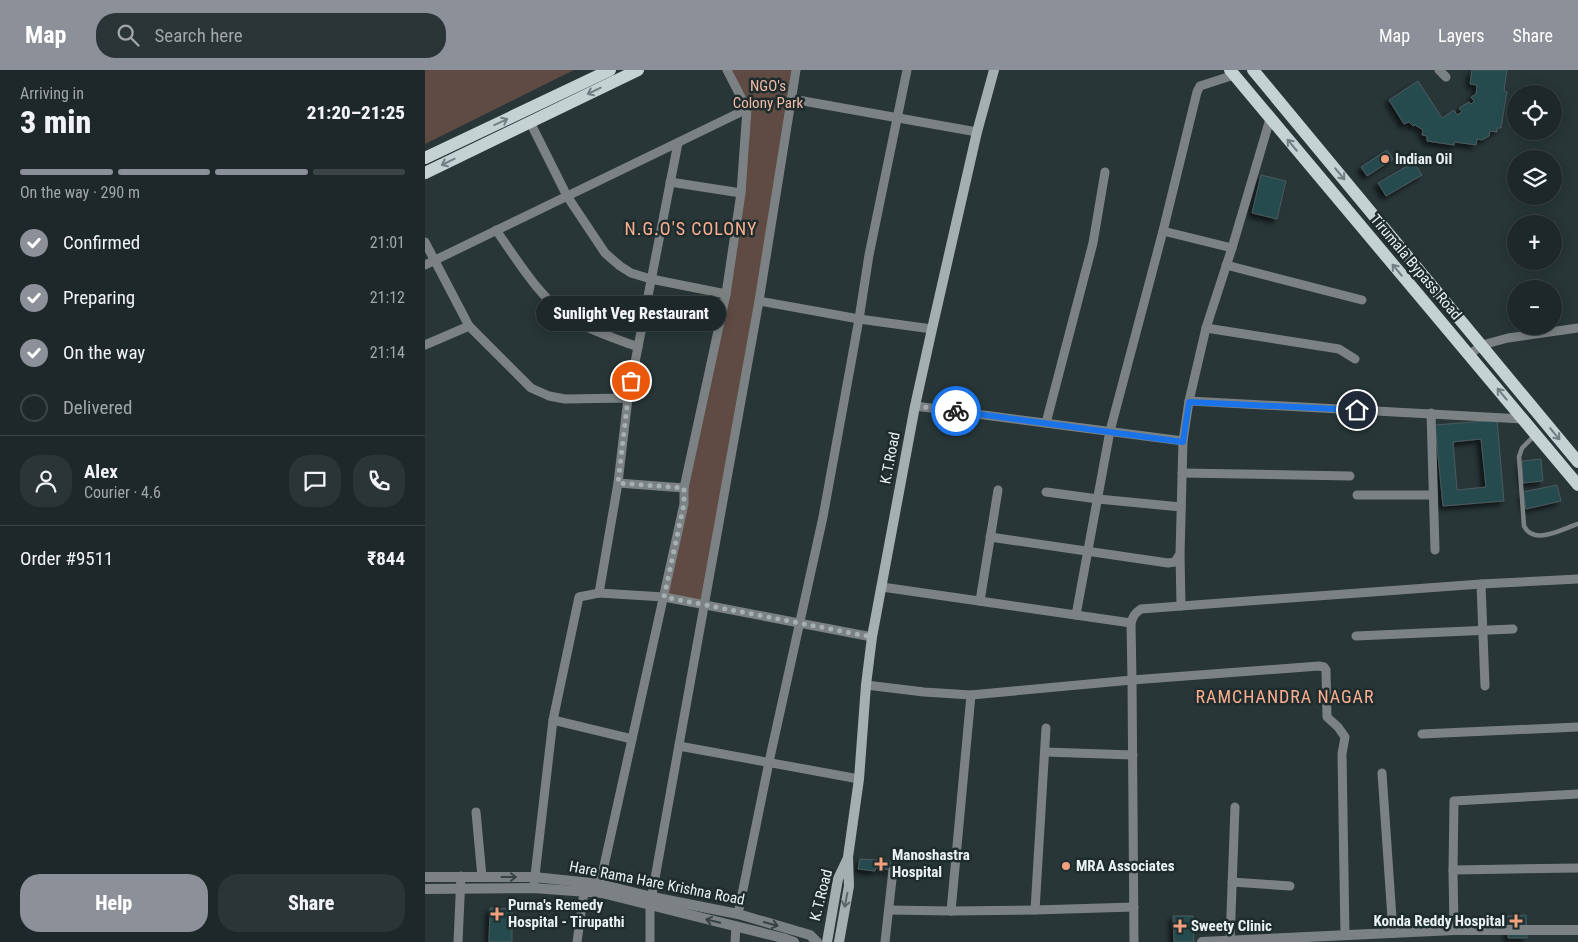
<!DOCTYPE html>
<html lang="en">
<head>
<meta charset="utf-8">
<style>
	:root { --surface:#1e282a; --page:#2b3436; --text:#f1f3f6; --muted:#a1a6a8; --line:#3c4447; --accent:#8c9099 }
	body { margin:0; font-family:"Roboto Condensed",sans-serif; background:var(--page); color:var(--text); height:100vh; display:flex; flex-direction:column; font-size:19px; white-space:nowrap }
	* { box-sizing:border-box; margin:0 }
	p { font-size:16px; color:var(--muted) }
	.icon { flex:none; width:28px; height:28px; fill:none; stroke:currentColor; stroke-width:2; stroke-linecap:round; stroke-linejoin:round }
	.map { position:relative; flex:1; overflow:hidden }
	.details { display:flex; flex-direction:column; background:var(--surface); width:425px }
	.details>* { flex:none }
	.controls { position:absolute; left:1082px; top:15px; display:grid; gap:10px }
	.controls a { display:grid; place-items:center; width:55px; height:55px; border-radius:50%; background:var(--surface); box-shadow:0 2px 12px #0003,0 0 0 1px var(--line); font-size:25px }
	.pin { position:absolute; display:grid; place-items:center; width:42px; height:42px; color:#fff; margin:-21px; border:2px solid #fff; border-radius:50%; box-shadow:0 1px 5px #0007 }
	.courier { position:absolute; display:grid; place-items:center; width:50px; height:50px; margin:-25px; border:4px solid #1a73e8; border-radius:50%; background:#fff; color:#222; box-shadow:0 1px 6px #0007 }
	.bubble { position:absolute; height:35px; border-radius:18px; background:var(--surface); box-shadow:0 2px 12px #0003,0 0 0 1px var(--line); font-size:16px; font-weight:800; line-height:35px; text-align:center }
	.head em { font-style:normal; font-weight:800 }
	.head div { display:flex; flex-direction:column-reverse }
	.head { display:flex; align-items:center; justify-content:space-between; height:85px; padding:0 20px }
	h1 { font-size:32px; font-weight:800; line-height:38px }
	.bar { display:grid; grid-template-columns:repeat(4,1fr); gap:8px 5px; align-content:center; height:60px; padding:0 20px }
	.bar i { height:6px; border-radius:4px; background:var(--line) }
	.bar .on { background:var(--accent) }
	.bar p { grid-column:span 4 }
	.line { display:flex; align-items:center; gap:12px; padding:0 20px; border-top:1px solid var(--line) }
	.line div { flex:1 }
	.round { display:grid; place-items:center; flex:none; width:52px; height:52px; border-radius:20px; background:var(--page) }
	ol { padding:0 20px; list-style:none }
	li { display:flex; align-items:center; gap:15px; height:55px }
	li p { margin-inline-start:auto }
	li .icon { padding:5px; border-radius:50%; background:var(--accent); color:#fff; stroke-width:4 }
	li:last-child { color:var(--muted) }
	li i { width:28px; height:28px; border:2px solid var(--line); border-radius:50% }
	.cta { display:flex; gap:10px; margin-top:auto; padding:10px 20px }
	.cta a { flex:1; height:58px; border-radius:20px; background:var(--accent); color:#fff; font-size:20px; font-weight:800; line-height:58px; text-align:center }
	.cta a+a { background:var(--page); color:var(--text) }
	header { display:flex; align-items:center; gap:30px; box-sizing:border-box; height:70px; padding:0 25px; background:var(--accent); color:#fff }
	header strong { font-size:24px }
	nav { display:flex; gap:28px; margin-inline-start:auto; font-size:18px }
	.search { width:350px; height:45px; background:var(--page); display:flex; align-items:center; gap:12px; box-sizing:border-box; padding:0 18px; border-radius:20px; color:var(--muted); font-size:19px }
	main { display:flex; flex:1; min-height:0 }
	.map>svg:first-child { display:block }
</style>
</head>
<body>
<header>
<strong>Map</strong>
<div class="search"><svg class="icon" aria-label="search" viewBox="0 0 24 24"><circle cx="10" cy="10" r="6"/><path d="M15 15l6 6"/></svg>Search here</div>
<nav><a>Map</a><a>Layers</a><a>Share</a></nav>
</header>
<main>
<section class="details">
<div class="head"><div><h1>3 min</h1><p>Arriving in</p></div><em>21:20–21:25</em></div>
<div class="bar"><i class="on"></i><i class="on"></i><i class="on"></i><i></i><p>On the way · 290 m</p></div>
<ol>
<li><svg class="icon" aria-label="check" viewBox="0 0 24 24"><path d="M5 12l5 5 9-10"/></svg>Confirmed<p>21:01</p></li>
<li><svg class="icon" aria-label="check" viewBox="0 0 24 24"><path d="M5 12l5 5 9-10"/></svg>Preparing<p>21:12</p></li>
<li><svg class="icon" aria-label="check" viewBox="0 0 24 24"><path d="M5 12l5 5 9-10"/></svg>On the way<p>21:14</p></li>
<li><i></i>Delivered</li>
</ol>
<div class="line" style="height:90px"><a class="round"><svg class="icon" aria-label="person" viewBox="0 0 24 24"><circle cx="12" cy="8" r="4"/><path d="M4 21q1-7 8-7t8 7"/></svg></a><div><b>Alex</b><p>Courier · 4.6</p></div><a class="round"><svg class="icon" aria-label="chat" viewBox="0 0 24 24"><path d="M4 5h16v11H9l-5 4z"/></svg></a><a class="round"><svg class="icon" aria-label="phone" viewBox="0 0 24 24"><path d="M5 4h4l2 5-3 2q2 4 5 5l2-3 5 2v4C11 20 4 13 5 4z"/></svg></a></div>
<div class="line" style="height:65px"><div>Order #9511</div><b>₹844</b></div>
<div class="cta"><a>Help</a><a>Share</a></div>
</section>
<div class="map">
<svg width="1153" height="872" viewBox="0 0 1153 872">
	<defs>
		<filter id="shadow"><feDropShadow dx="-4" dy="4" stdDeviation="2.5" flood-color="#0009"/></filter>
	</defs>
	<rect width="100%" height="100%" fill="#283638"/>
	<g fill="#5f4b43">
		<path d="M0 0H149L0 74Z"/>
		<path d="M302 0H371L279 534 237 526 306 217 322 39Z"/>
	</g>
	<g fill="#274b50" stroke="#4c5a5c" fill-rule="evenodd" filter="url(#shadow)">
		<path d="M1047 0H1082L1079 21 1082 22 1076 58H1072V62L1065 61 1064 66 1057 70 1052 69 1051 75 1030 72 1029 75 1002 71V66L997 65 998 60 990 55 988 56 984 52 979 54 964 30 993 11 1017 48 1029 40 1032 45 1037 42 1034 38 1044 32 1046 34 1049 31 1046 27 1051 24 1052 15 1045 14Z"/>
		<path d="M962 80 968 89 942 106 936 97Z"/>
		<path d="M989 92 997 105 961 126 953 113Z"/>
		<path d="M836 105 861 111 852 149 827 143Z"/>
		<path d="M1072 350 1079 431 1018 436 1010 355ZM1056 369 1061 417 1032 420 1028 372Z"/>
		<path d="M1116 389 1118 411 1098 413 1097 391Z"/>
		<path d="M1132 415 1136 431 1101 439 1098 422Z"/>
		<path d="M435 789 466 791 465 800 451 798 450 801 433 799Z"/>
		<path d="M65 838 87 839V872H64Z"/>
		<path d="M1101 845 1102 868H1083V846Z"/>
		<path d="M748 846H768L769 872H749Z"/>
	</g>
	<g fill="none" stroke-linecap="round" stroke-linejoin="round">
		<path stroke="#7c8283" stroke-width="4.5" d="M1110 365 1097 378 1094 387 1099 456C1109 476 1137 459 1153 454"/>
		<g stroke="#7c8283" stroke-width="9">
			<path d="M1014 0 1021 7"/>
			<path d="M367 29 552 62"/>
			<path d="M105 52 142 126 180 183 195 196 206 203 226 209 301 224"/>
			<path d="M245 112 316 123"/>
			<path d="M71 160C93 191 113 226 145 248 163 260 192 269 213 277"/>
			<path d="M738 161 807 178 781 258 764 331"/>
			<path d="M0 172 44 256 106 318 124 326 140 329 203 328 193 413 174 523 154 527 128 650 109 814"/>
			<path d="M807 178 845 49"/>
			<path d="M0 195 322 39"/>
			<path d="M801 195 937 230"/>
			<path d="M334 231 434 249 507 259"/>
			<path d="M781 258 914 279 930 289"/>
			<path d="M0 275 44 256"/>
			<path d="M1044 285 1057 275 1083 268 1153 258"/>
			<path d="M203 328 253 73"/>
			<path d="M490 336 758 371"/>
			<path d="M1006 343 1010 480"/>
			<path d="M621 353 668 173 680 102"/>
			<path d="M757 403 925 406"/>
			<path d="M259 418 301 224 316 123 322 39 302 0"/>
			<path d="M621 422 673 429 756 437"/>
			<path d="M932 425H1008"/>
			<path d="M565 467 743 493 750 492 755 484 758 371 764 331 1098 349"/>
			<path d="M755 484 756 536"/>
			<path d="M1056 514 1060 616"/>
			<path d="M457 517 706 553"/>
			<path d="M174 523 239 527 447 567"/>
			<path d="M555 531 573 420"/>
			<path d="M651 545 685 361 738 161 772 22 775 16 809 5"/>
			<path d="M931 566 1088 559"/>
			<path d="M441 615 499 622 546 625 707 610 894 596 899 597 901 600 902 647 913 657 920 667 917 684 920 865"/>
			<path d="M546 625 526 841 610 840 709 837"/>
			<path d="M128 650 207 669"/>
			<path d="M997 664 1153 657"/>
			<path d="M254 676 434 709"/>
			<path d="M620 682 708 685"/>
			<path d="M957 703 968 863"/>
			<path d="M51 742 57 807"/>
			<path d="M1028 800 1029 731 1153 724"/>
			<path d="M807 812 865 816"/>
			<path d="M175 814 259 434V418L193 413"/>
			<path d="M464 840 526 841"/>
			<path d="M610 840 621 658"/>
			<path d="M313 844 344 692 398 447 434 249 444 185 482 0"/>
			<path d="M1029 860 1028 800 1153 798"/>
			<path d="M805 871 810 737"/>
			<path d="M33 872 36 806"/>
			<path d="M152 872 159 822"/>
			<path d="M225 872V836L334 231 371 0"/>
			<path d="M310 872 311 857"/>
			<path d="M460 872 468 800"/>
			<path d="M709 872 707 610 706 553C708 546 710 543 716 539L756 536 1056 514 1153 509"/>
		</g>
		<g stroke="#7c8283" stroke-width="10">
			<path d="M0 807H109L175 814 227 827 313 844 385 865 392 872"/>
			<path d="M0 819 108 818 177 823 358 868 369 872"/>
			<path d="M777 872 1029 860H1153"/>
		</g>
		<g stroke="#a4afb1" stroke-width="10">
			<path d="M402 872 413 809 422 790"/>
			<path d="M414 872 424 816 423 787 434 709 441 615 447 567 490 336 507 259 552 62 569 0"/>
		</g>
		<g stroke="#c4d2d4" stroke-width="12">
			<path d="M805 0 1153 415"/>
			<path d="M828 0 1153 392"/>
			<path d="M0 88 185 0"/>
			<path d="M0 103 213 0"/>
		</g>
	</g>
	<defs><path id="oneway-shaft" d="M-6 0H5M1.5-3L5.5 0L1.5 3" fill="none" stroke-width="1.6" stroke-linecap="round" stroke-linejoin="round" transform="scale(1.25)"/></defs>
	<g stroke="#727f81">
		<use href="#oneway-shaft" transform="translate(169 21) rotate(154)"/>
		<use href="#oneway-shaft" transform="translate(76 52) rotate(-25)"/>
		<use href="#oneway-shaft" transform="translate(867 75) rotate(-130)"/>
		<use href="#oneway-shaft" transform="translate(23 92) rotate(154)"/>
		<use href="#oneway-shaft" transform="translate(915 104) rotate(50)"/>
		<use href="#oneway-shaft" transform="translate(972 200) rotate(-130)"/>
		<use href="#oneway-shaft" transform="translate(1077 324) rotate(-130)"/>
		<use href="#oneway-shaft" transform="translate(1130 364) rotate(50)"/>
	</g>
	<g stroke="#364243">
		<use href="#oneway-shaft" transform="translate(84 807)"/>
		<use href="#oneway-shaft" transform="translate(288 851) rotate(-166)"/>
		<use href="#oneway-shaft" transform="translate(346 854) rotate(16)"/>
	</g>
	<use stroke="#5b6769" href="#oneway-shaft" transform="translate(421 830) rotate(101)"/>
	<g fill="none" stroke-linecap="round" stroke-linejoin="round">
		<path stroke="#a5b0b1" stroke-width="5" stroke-dasharray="0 9" d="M206 311 203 328 193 413 259 418V434L239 527 447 567 490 336 531 341"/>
		<path stroke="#1a73e8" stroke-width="6" d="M531 341 758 372 764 332 932 340"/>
	</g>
	<g fill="#f1a17d" stroke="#1f2c2e" stroke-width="2">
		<circle cx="960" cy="89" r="5"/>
		<path d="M453.5 786.5h5v5h5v5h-5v5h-5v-5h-5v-5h5z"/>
		<circle cx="641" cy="796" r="5"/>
		<path d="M69.5 836.5h5v5h5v5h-5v5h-5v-5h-5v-5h5z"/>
		<path d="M1088.5 843.5h5v5h5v5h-5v5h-5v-5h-5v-5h5z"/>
		<path d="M752.5 848.5h5v5h5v5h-5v5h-5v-5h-5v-5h5z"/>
	</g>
	<g text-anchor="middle" stroke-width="5" stroke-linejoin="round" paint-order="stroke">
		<g font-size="15" fill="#f2bba3" stroke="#1f2c2e">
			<text x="343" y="21">NGO's<tspan x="343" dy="17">Colony Park</tspan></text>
		</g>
		<g font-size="15" font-weight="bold" fill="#e9f1f2" stroke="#1f2c2e" text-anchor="start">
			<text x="970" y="94">Indian Oil</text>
			<text x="467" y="790">Manoshastra<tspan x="467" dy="17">Hospital</tspan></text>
			<text x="651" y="801">MRA Associates</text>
			<text x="83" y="840">Purna's Remedy<tspan x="83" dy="17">Hospital - Tirupathi</tspan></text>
			<text x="1080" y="856" text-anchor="end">Konda Reddy Hospital</text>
			<text x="766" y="861">Sweety Clinic</text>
		</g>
		<g font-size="15" fill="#e9f1f2" stroke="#1f2c2e">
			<text transform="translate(991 197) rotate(50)" y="5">Tirumala Bypass Road</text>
			<text transform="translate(465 388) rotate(-79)" y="5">K.T.Road</text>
			<text transform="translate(232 813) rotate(11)" y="5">Hare Rama Hare Krishna Road</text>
			<text transform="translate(396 825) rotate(-76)" y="5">K.T.Road</text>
		</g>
		<g font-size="18" letter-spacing="1" fill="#fbaf8e" stroke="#1f2c2e">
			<text x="266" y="165">N.G.O'S COLONY</text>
			<text x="860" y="633">RAMCHANDRA NAGAR</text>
		</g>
	</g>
</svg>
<div class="controls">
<a><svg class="icon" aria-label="locate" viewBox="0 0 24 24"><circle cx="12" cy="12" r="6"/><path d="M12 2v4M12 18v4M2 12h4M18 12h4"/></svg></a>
<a><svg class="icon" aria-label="layers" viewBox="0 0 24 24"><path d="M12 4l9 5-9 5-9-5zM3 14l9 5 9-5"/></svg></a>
<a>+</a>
<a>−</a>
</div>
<div class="pin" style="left:206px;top:311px;background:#ea580c"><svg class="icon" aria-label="bag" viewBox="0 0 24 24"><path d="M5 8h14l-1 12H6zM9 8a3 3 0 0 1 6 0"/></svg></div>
<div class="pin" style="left:932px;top:340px;background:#1f2937"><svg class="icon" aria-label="home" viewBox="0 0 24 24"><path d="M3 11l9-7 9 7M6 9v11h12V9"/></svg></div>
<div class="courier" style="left:531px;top:341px"><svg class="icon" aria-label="bike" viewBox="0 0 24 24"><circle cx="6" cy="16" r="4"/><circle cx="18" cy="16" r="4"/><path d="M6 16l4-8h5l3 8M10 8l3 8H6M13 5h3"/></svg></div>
<div class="bubble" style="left:111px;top:226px;width:190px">Sunlight Veg Restaurant</div>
</div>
</main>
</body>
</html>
